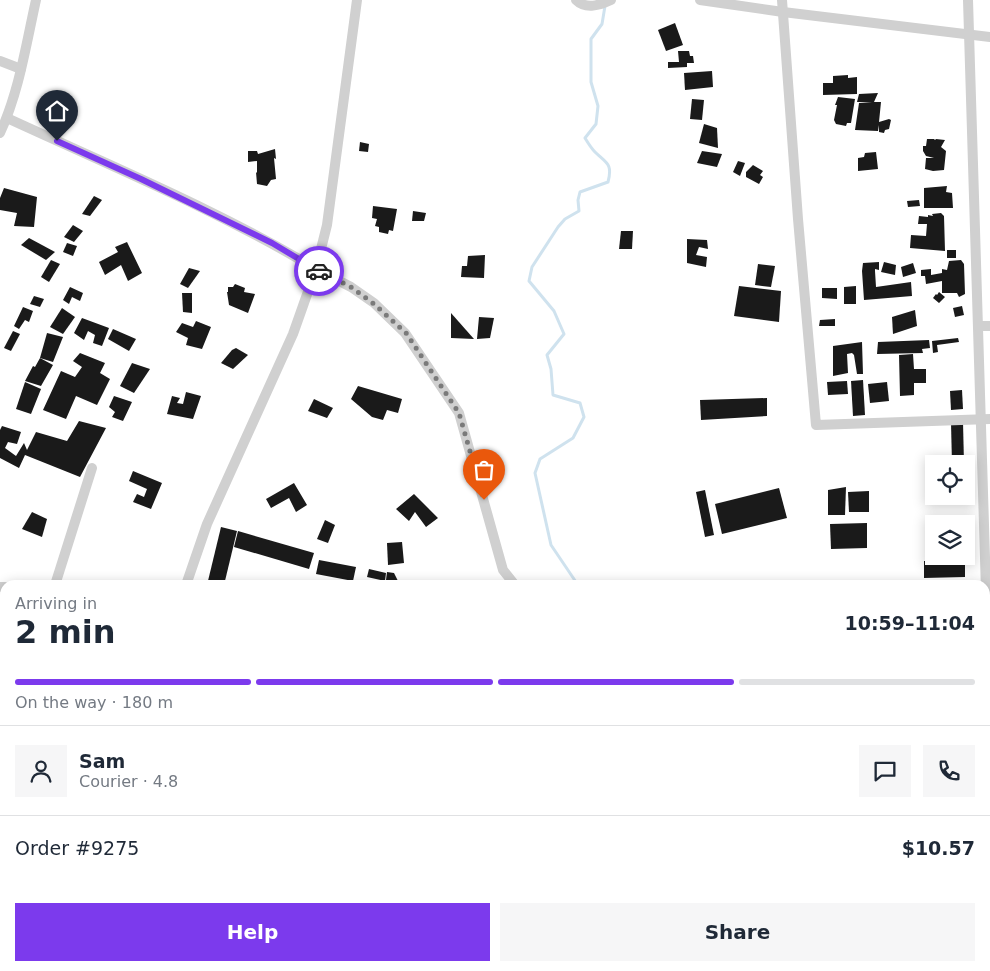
<!DOCTYPE html>
<html lang="en">
<head>
<meta charset="utf-8">
<style>
	:root { --surface:#fff; --page:#f6f6f7; --text:#1f2937; --muted:#747a83; --line:#e0e1e3; --accent:#7c3aed }
	body { margin:0; font-family:"DejaVu Sans",sans-serif; background:var(--page); color:var(--text); height:100vh; display:flex; flex-direction:column; font-size:19px; white-space:nowrap }
	* { box-sizing:border-box; margin:0 }
	p { font-size:16px; color:var(--muted) }
	.icon { flex:none; width:28px; height:28px; fill:none; stroke:currentColor; stroke-width:2; stroke-linecap:round; stroke-linejoin:round }
	.map { position:relative; flex:1; overflow:hidden }
	.panel { position:absolute; left:0px; top:580px; width:990px; height:391px; display:flex; flex-direction:column; background:var(--surface); border-radius:15px 15px 0 0; box-shadow:0 2px 12px #0003 }
	.panel>* { flex:none }
	.fabs { position:absolute; left:925px; top:455px; display:grid; gap:10px }
	.fabs a { display:grid; place-items:center; width:50px; height:50px; border-radius:0px; background:var(--surface); box-shadow:0 2px 12px #0003; font-size:25px }
	.pin { position:absolute; display:grid; place-items:center; width:42px; height:42px; color:#fff; margin:-51px -21px; border-radius:50% 50% 50% 0; rotate:-45deg; box-shadow:0 0 5px #0007 }
	.pin .icon { rotate:45deg }
	.courier { position:absolute; display:grid; place-items:center; width:50px; height:50px; margin:-25px; border:4px solid #7c3aed; border-radius:50%; background:#fff; color:#222; box-shadow:0 1px 6px #0007 }
	.overview em { font-style:normal; font-weight:700 }
	.overview div { display:flex; flex-direction:column-reverse }
	.overview { display:flex; align-items:center; justify-content:space-between; height:85px; padding:0 15px }
	h1 { font-size:32px; font-weight:700; line-height:38px }
	.bar { display:grid; grid-template-columns:repeat(4,1fr); gap:8px 5px; align-content:center; height:60px; padding:0 15px }
	.bar i { height:6px; border-radius:4px; background:var(--line) }
	.bar .selected { background:var(--accent) }
	.bar p { grid-column:span 4 }
	.line { display:flex; align-items:center; gap:12px; padding:0 15px; border-top:1px solid var(--line) }
	.line div { flex:1 }
	.round { display:grid; place-items:center; flex:none; width:52px; height:52px; border-radius:0px; background:var(--page) }
	.cta { display:flex; gap:10px; margin-top:auto; padding:10px 15px }
	.cta a { flex:1; height:58px; border-radius:0px; background:var(--accent); color:#fff; font-size:20px; font-weight:700; line-height:58px; text-align:center }
	.cta a+a { background:var(--page); color:var(--text) }
	.map>svg:first-child { display:block }
</style>
</head>
<body>
<div class="map">
<svg width="990" height="971" viewBox="0 0 990 971">
	<rect width="100%" height="100%" fill="#fff"/>
	<g fill="none" stroke-linecap="round" stroke-linejoin="round">
		<g stroke="#cfe2ee" stroke-width="3">
			<path d="M578 585 551 545 535 473 540 459 573 438 584 417 580 403 553 395 551 369 547 355 564 334 554 311 529 281 532 267 558 227 565 219 579 211 578 200 580 192 608 182C613 163 606 163 595 152 591 148 588 143 585 138L596 124 598 106 591 82V39L602 24 605 6"/>
			<path d="M640 585 645 583 646 585"/>
			<path d="M786 966V971"/>
		</g>
	</g>
	<g fill="#1a1a1a">
		<path d="M675 23 683 45 666 51 658 30Z"/>
		<path d="M678 51H689L690 56H693L694 63H687V67L668 68V62H679Z"/>
		<path d="M712 71 713 87 685 90 684 73Z"/>
		<path d="M848 75V78L857 77V94L823 95V83H833V76Z"/>
		<path d="M878 93 874 102H881L879 122 889 119 891 120 889 129 885 130 884 133 879 132V125L878 131 855 130 859 103 872 102H857L859 94Z"/>
		<path d="M838 97 855 99 851 123H847L846 126 836 124 834 120 837 105H835Z"/>
		<path d="M692 99 704 100 702 120 690 119Z"/>
		<path d="M704 124 717 128 718 148 699 143Z"/>
		<path d="M927 139H934L935 140 936 139 945 140 941 147 946 151 944 170 933 171 925 169 926 158H934L926 156 923 151V146H926Z"/>
		<path d="M360 142 369 144 368 152 359 151Z"/>
		<path d="M275 149 276 159 274 158 276 179 271 180 267 186 257 184 256 172 257 173V161L248 162V151H257L258 154Z"/>
		<path d="M702 151 722 154 717 167 697 163Z"/>
		<path d="M876 152 878 169 858 171V158L864 157 865 153Z"/>
		<path d="M738 161 745 163 740 176 733 172Z"/>
		<path d="M753 165 763 171 760 175 763 177 759 184 746 177V172Z"/>
		<path d="M947 186 946 192 952 193 953 208H924V188Z"/>
		<path d="M4 188 37 197 34 227 14 226 17 213 0 210V198Z"/>
		<path d="M94 196 102 200 90 216 82 214Z"/>
		<path d="M919 200 920 206 908 207 907 201Z"/>
		<path d="M373 206 397 209 393 231 389 230 388 234 379 232V227L375 226 377 219 372 218Z"/>
		<path d="M413 211 426 213 424 221H412Z"/>
		<path d="M941 213 944 216 945 251 910 248 911 235 926 236 927 224H918L919 216 928 217V215L933 216 932 214Z"/>
		<path d="M73 225 83 231 74 242 64 237Z"/>
		<path d="M621 231H633L632 249H619Z"/>
		<path d="M29 238 55 252 46 260 21 245Z"/>
		<path d="M687 239 707 240 708 249 699 247 696 255 707 257 706 267 687 263Z"/>
		<path d="M127 242 142 273 128 281 121 265 105 275 99 262 118 252 115 247Z"/>
		<path d="M67 243 77 246 73 256 63 252Z"/>
		<rect x="947" y="250" width="9" height="8"/>
		<path d="M485 255 484 278 461 277 462 266H467L468 256Z"/>
		<path d="M51 260 60 264 49 282 41 277Z"/>
		<path d="M961 260 964 264 965 294 959 297 957 293H942V281L926 284 925 276H921V270L931 269V275L942 273V269L947 270 949 261Z"/>
		<path d="M879 262V270L875 269V271L876 287 911 282 912 296 864 300 862 271 863 263Z"/>
		<path d="M884 262 896 265 895 275 881 272Z"/>
		<path d="M913 263 916 273 903 277 901 267Z"/>
		<path d="M758 264 775 266 771 287 755 285Z"/>
		<path d="M189 268 200 271 188 288 180 284Z"/>
		<path d="M235 284 245 288 244 292 255 294 248 313 229 305 227 292H228V287H233Z"/>
		<path d="M739 286 781 291 779 322 734 316Z"/>
		<path d="M856 286V304H844V287Z"/>
		<path d="M70 287 83 293 80 301 72 297 69 304 63 300Z"/>
		<path d="M822 288H837V299L822 298Z"/>
		<path d="M939 292 945 297 939 303 933 298 936 294 937 295Z"/>
		<path d="M182 293H192V313L183 312Z"/>
		<path d="M34 296 44 299 40 307 30 304Z"/>
		<path d="M962 306 964 315 955 317 953 308Z"/>
		<path d="M23 307 33 311 29 322 25 320 19 329 14 326Z"/>
		<path d="M62 308 75 317 63 334 50 327Z"/>
		<path d="M915 310 917 326 893 334 892 317Z"/>
		<path d="M451 313 474 339 451 338Z"/>
		<path d="M479 317 494 318 490 338 477 339Z"/>
		<path d="M82 318 109 328 102 346 93 343 95 335 88 331 84 340 74 333Z"/>
		<path d="M835 319V326H819L820 320Z"/>
		<path d="M196 321 211 327 202 349 186 345 188 338 176 332 182 323 193 327Z"/>
		<path d="M113 329 136 339 129 351 108 339Z"/>
		<path d="M13 331 20 334 11 351 4 348Z"/>
		<path d="M47 333 63 337 53 362 40 358Z"/>
		<path d="M958 338 959 342 937 345 938 352 933 353 932 341Z"/>
		<path d="M929 340 930 348 922 349 923 353 877 354 878 342Z"/>
		<path d="M862 342 863 374H857L854 355 852 353 847 354 848 373 833 376V346Z"/>
		<path d="M236 348 248 355 233 369 221 363 232 350Z"/>
		<path d="M80 353 105 363 100 373 110 379 97 405 76 396 66 419 43 410 61 371 75 377 82 367 73 361Z"/>
		<path d="M913 354 914 369H926V383H914V395L900 396 899 355Z"/>
		<path d="M40 358 53 365 41 386 25 381 33 366 35 367Z"/>
		<path d="M132 363 150 369 134 393 120 386Z"/>
		<path d="M863 380 865 415 853 416 851 381Z"/>
		<path d="M847 381 848 394 828 395 827 382Z"/>
		<path d="M25 382 41 389 31 414 16 409Z"/>
		<path d="M887 382 889 401 870 403 868 384Z"/>
		<path d="M358 386 402 399 398 413 387 410 383 420 372 417 351 399Z"/>
		<path d="M962 390 963 409 951 410 950 391Z"/>
		<path d="M186 392 201 396 193 419 167 414 172 396 180 398 177 403 183 404Z"/>
		<path d="M114 396 132 402 123 421 112 417 115 412 109 407Z"/>
		<path d="M767 398V416L701 420 700 400Z"/>
		<path d="M314 399 333 408 327 418 308 411Z"/>
		<path d="M79 421 106 428 80 477 25 455 19 468 0 458V430L2 426 21 432 17 444 8 442 5 448 16 456 24 443 27 450 36 432 67 441Z"/>
		<path d="M963 422 964 464H952L951 423Z"/>
		<path d="M133 471 162 483 151 509 133 502 137 494 144 497 147 489 129 481Z"/>
		<path d="M294 483 307 505 296 512 289 498 271 508 266 499Z"/>
		<path d="M846 487 845 515H828V490Z"/>
		<path d="M779 488 787 518 722 534 715 504Z"/>
		<path d="M705 490 714 535 705 537 696 492Z"/>
		<path d="M869 491V512H849L848 492Z"/>
		<path d="M414 494 438 518 426 527 415 512 409 521 396 509Z"/>
		<path d="M32 512 47 519 42 537 22 529Z"/>
		<path d="M325 520 335 525 328 543 317 539Z"/>
		<path d="M867 523V548L831 549 830 524Z"/>
		<path d="M221 527 237 531 224 585H207Z"/>
		<path d="M238 531 314 553 309 569 234 547Z"/>
		<rect x="966" y="537" width="8" height="12"/>
		<path d="M402 542 404 563 388 565 387 543Z"/>
		<path d="M319 560 356 567 353 581 316 574Z"/>
		<path d="M965 560V577L924 578V561Z"/>
		<path d="M369 569 386 573 385 581 367 577Z"/>
		<path d="M387 572 394 573 400 585H388L386 580Z"/>
		<path d="M988 854 990 866 988 869 987 893H985V855Z"/>
		<path d="M985 960H990V971H802V966H985Z"/>
		<path d="M62 966H80L79 971H60Z"/>
		<path d="M89 966 107 967 118 966 116 971H88Z"/>
		<path d="M260 966H282L283 971H252V967Z"/>
		<path d="M389 966H409L408 970 403 971H387Z"/>
		<path d="M410 966H434L432 971H409Z"/>
		<path d="M446 966H463L462 971H445Z"/>
	</g>
	<g fill="none" stroke-linecap="round" stroke-linejoin="round">
		<g stroke="#d0d0d0" stroke-width="10">
			<path d="M576 0C586 10 600 5 611 0"/>
			<path d="M700 0 783 12 990 37"/>
			<path d="M782 0 798 219 816 425 990 419"/>
			<path d="M968 0 990 722"/>
			<path d="M0 61 21 69"/>
			<path d="M7 118C111 166 218 210 316 269L327 225 357 0"/>
			<path d="M0 133C19 92 26 45 36 0"/>
			<path d="M978 326H990"/>
			<path d="M55 585 92 468"/>
			<path d="M186 585 207 524 293 334 316 269 351 287 374 303 405 333 459 413 503 570 515 585"/>
			<path d="M0 587H5"/>
			<path d="M187 971 188 966"/>
			<path d="M526 971V966"/>
			<path d="M897 971 898 966"/>
		</g>
		<g stroke="#9a9a9a" stroke-width="19">
			<path d="M0 829H5"/>
			<path d="M985 948H990"/>
		</g>
	</g>
	<g fill="none" stroke-linecap="round" stroke-linejoin="round">
		<path stroke="#7a7a7a" stroke-width="5" stroke-dasharray="0 9" d="M319 271 351 287 374 304 406 333 459 413 484 500"/>
		<path stroke="#7c3aed" stroke-width="6" d="M57 141 141 179 272 243 319 271"/>
	</g>
</svg>
<div class="fabs">
<a><svg class="icon" aria-label="locate" viewBox="0 0 24 24"><circle cx="12" cy="12" r="6"/><path d="M12 2v4M12 18v4M2 12h4M18 12h4"/></svg></a>
<a><svg class="icon" aria-label="layers" viewBox="0 0 24 24"><path d="M12 4l9 5-9 5-9-5zM3 14l9 5 9-5"/></svg></a>
</div>
<div class="pin" style="left:484px;top:500px;background:#ea580c"><svg class="icon" aria-label="bag" viewBox="0 0 24 24"><path d="M5 8h14l-1 12H6zM9 8a3 3 0 0 1 6 0"/></svg></div>
<div class="pin" style="left:57px;top:141px;background:#1f2937"><svg class="icon" aria-label="home" viewBox="0 0 24 24"><path d="M3 11l9-7 9 7M6 9v11h12V9"/></svg></div>
<div class="courier" style="left:319px;top:271px"><svg class="icon" aria-label="car" viewBox="0 0 24 24"><path d="M5 17H2v-5l4-1 3-4h7l3 4 3 1v5h-3M9 17h6M6 11h13"/><circle cx="7" cy="17" r="2"/><circle cx="17" cy="17" r="2"/></svg></div>
<section class="panel">
<div class="overview"><div><h1>2 min</h1><p>Arriving in</p></div><em>10:59–11:04</em></div>
<div class="bar"><i class="selected"></i><i class="selected"></i><i class="selected"></i><i></i><p>On the way · 180 m</p></div>
<div class="line" style="height:90px"><a class="round"><svg class="icon" aria-label="person" viewBox="0 0 24 24"><circle cx="12" cy="8" r="4"/><path d="M4 21q1-7 8-7t8 7"/></svg></a><div><b>Sam</b><p>Courier · 4.8</p></div><a class="round"><svg class="icon" aria-label="chat" viewBox="0 0 24 24"><path d="M4 5h16v11H9l-5 4z"/></svg></a><a class="round"><svg class="icon" aria-label="phone" viewBox="0 0 24 24"><path d="M5 4h4l2 5-3 2q2 4 5 5l2-3 5 2v4C11 20 4 13 5 4z"/></svg></a></div>
<div class="line" style="height:65px"><div>Order #9275</div><b>$10.57</b></div>
<div class="cta"><a>Help</a><a>Share</a></div>
</section>
</div>
</body>
</html>
